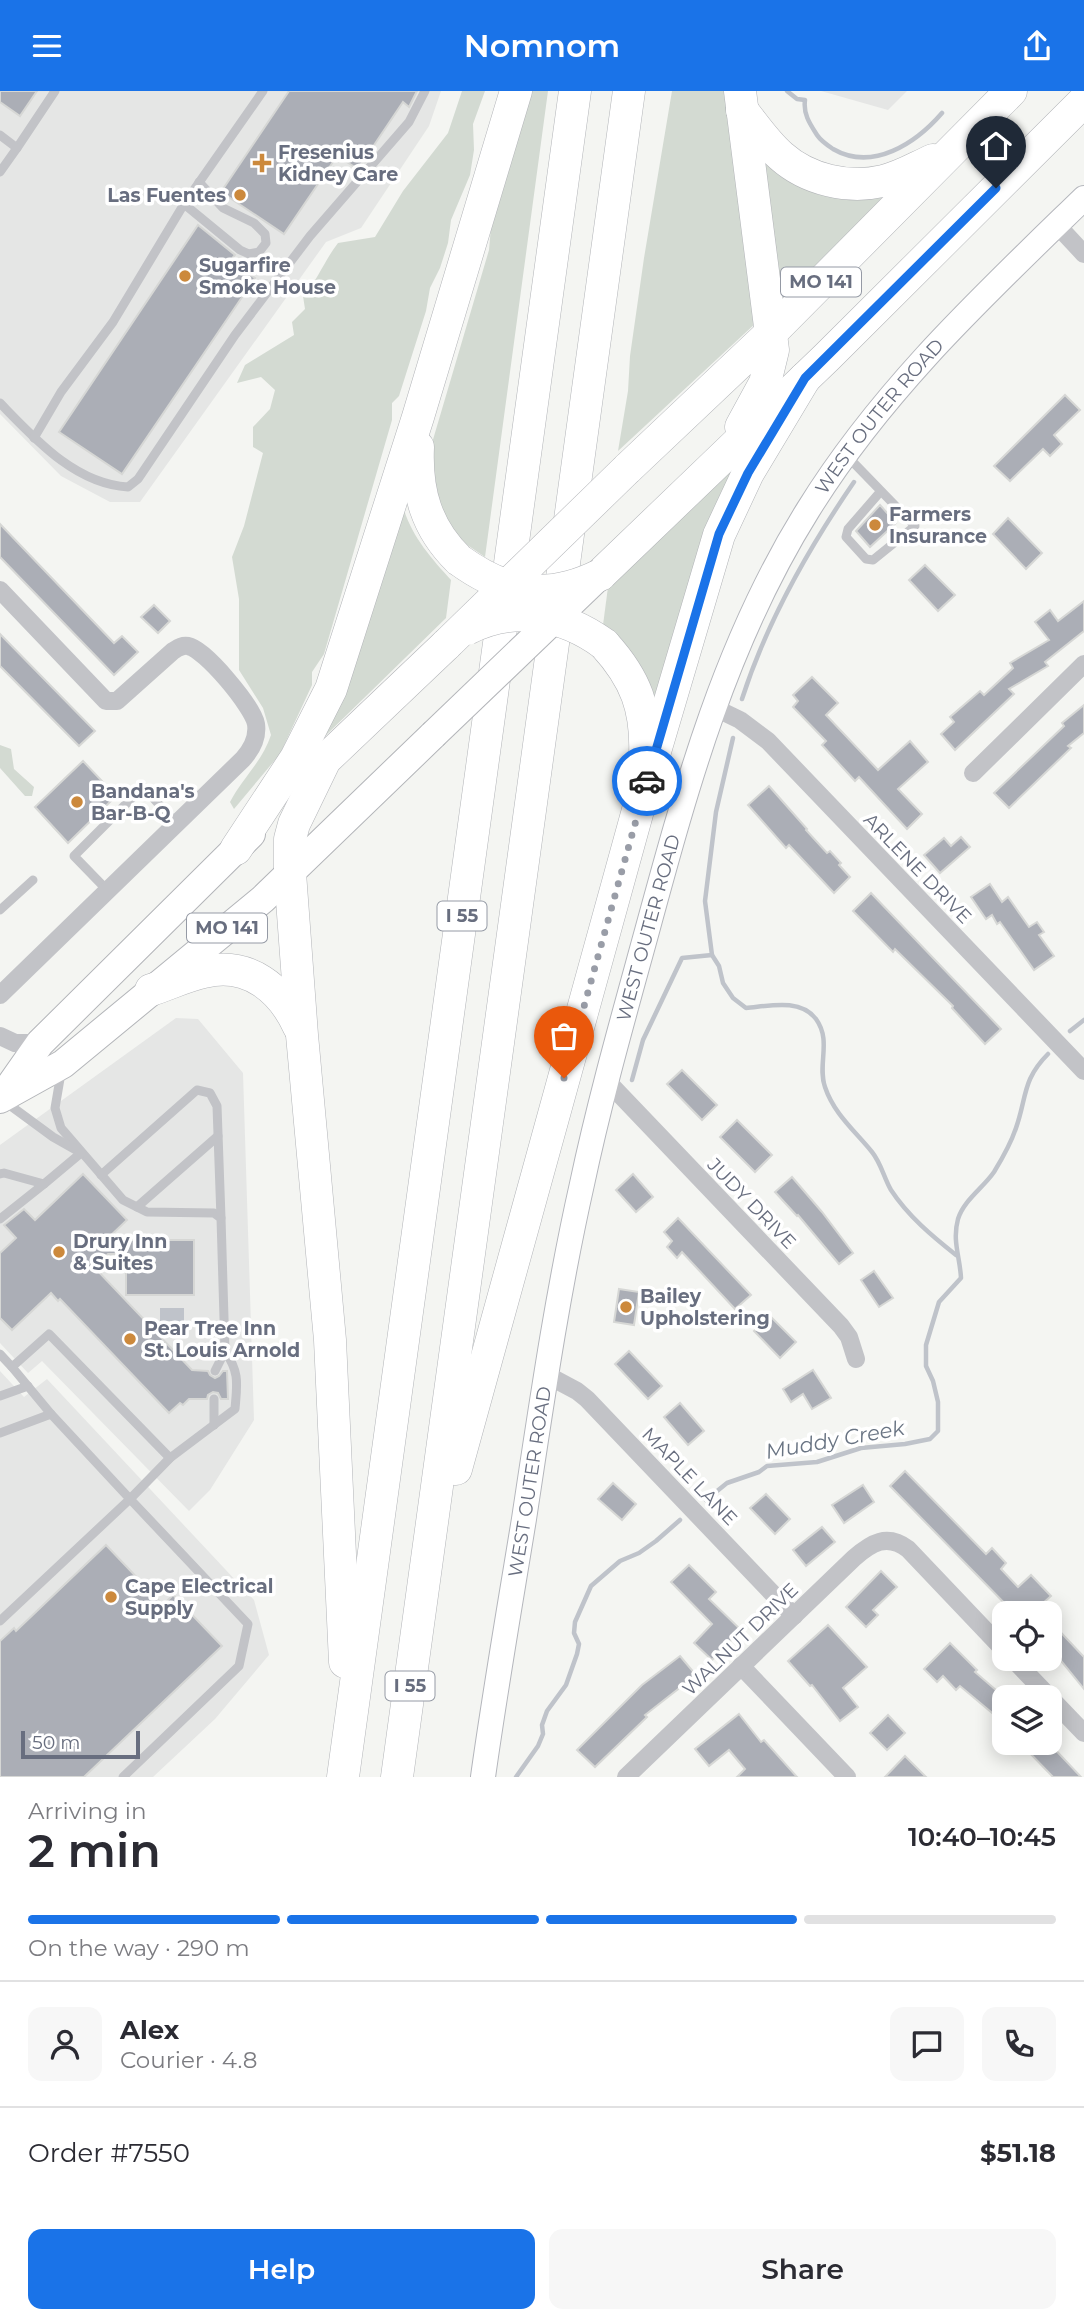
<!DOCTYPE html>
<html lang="en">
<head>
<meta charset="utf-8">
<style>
	:root { --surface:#fff; --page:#f7f7f7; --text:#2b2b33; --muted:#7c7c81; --line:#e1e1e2; --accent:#1a73e8 }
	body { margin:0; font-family:Montserrat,sans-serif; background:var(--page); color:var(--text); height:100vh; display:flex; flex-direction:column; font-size:26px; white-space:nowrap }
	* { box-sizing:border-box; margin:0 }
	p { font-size:23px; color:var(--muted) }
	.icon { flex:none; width:38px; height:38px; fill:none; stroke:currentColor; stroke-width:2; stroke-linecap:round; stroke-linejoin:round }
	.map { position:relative; height:1686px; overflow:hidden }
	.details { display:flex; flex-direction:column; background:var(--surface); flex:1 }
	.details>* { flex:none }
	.tools { position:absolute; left:992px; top:1510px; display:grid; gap:14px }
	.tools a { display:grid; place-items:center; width:70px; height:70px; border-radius:14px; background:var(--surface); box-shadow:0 4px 18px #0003; font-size:35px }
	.scale { position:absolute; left:21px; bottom:18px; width:119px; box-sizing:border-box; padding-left:7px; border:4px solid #686e7f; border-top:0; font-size:19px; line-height:24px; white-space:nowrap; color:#686e7f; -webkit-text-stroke:5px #fff; paint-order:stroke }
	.pin { position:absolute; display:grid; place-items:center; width:60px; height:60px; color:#fff; margin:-72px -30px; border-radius:50% 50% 50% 0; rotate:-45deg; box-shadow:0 0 7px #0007 }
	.pin .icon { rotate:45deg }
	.courier { position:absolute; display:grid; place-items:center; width:70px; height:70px; margin:-35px; border:5px solid #1a73e8; border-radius:50%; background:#fff; color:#222; box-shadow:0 2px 9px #0007 }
	.head em { font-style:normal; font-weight:600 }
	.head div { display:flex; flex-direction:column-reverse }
	.head { display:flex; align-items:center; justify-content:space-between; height:119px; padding:0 28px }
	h1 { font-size:46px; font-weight:600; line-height:52px }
	.bar { display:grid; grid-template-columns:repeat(4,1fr); gap:10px 7px; align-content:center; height:84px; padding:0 28px }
	.bar i { height:9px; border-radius:5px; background:var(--line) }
	.bar .active { background:var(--accent) }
	.bar p { grid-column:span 4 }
	.line { display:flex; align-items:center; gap:18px; padding:0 28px; border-top:2px solid var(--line) }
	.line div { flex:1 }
	.round { display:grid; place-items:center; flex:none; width:74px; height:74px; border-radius:14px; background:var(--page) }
	.primary-button { display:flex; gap:14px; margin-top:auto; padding:14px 28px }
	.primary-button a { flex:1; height:80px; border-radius:14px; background:var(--accent); color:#fff; font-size:28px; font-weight:600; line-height:80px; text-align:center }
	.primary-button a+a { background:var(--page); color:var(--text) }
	header { display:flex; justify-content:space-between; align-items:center; height:91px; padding:0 28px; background:var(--accent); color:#fff; font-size:32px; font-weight:600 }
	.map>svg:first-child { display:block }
</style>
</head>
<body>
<header><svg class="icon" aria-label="menu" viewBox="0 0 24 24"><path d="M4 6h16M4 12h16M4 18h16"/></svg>Nomnom<svg class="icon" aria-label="share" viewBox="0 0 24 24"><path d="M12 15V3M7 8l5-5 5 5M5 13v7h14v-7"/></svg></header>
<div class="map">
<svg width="1084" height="1686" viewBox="0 0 1084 1686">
	<rect width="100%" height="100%" fill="#f4f5f2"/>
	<g fill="#e5e6e5">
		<path d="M0 0H441L429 35 361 137 326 151 140 411H110L61 385 0 323Z"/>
		<path d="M821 0H907L888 19Z"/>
		<path d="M176 927 198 928 243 982 254 1329 210 1399 189 1420 42 1270 28 1282 0 1252V1054Z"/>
		<path d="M0 1280 24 1306 47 1288 254 1509 269 1564 215 1628 153 1686H0Z"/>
	</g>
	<g fill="#d3dad2">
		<path d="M462 0H485L473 33 474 59 470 84 451 129 448 152 440 177 430 197 426 220 399 305 392 312V329L324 563 312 581V594L280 663 234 718 230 711C243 686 262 671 271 644L263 617 239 579V508L232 466 244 435 263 362 253 356V336L270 318 275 299 261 286 237 292 245 274 294 244 292 231 305 218 303 205C318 189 324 170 338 152L375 146 403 100 448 42Z"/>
		<path d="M527 0H548L485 466 457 447 433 407 432 352 489 159 493 113Z"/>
		<path d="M672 0H727L758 230 618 360 628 300 630 265 644 167Z"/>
		<path d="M764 65 883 106 783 207 782 206Z"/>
		<path d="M735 375 653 609 603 534 608 496Z"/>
		<path d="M404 419C413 447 432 468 451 489L446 527 321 649Z"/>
		<path d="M0 654 11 658 14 678 34 696 32 705H25L0 677Z"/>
	</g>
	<path fill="#bfc3ca" d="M160 1217H184V1241H171V1230H160Z"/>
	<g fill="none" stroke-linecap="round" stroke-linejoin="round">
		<g stroke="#bfc3ca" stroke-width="4.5">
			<path d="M787 0 797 8 805 9C803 23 810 33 817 44 821 50 827 54 833 58 873 81 916 52 942 22"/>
			<path d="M742 608C767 530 808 458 854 391"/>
			<path d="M733 647 716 721 705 810 712 864 719 875 723 892 733 907 746 917C769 915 800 907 816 928 832 950 817 974 825 996 834 1023 855 1040 872 1061 881 1072 884 1087 891 1099 908 1125 932 1145 956 1164"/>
			<path d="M1070 940 1084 929"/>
			<path d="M632 989 643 949 682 867 712 864"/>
			<path d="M706 1409 727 1392 759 1381 767 1375 817 1371 861 1357 905 1353 930 1348 938 1340V1311L933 1290 926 1275V1254L939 1211 961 1187C960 1166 952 1150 958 1128 964 1109 983 1097 994 1081 1002 1068 1011 1052 1016 1037 1027 1006 1022 989 1048 963"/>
			<path d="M516 1686 538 1655 543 1643 542 1634 547 1620 566 1594 577 1563 579 1553 574 1542 575 1531 591 1495 620 1470 639 1462 656 1450 680 1429"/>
		</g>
	</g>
	<g fill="#abaeb6" stroke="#d6d7d5" stroke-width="2">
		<path d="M0 0H37L20 25 0 11Z"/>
		<path d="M289 0H417L409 16 403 11 358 78 337 65 284 143 221 101Z"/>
		<path d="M198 134 235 164 230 170 255 187 122 383 59 341Z"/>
		<path d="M1065 304 1080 319 1054 344 1062 353 1050 365 1043 358 1010 390 994 375Z"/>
		<path d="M880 414 896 432 870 456 856 440Z"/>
		<path d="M1008 427 1042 462 1026 478 993 443Z"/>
		<path d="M0 433 114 552 122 545 138 561 114 584 0 466Z"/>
		<path d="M925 474 955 504 938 520 909 489Z"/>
		<path d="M1084 510V540L1045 571 1048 575 1009 598 1014 603 955 659 941 643 954 631 950 626 980 600 984 604 1013 577 1010 572 1049 549 1035 531 1050 519 1058 530Z"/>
		<path d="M154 514 170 530 158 542 141 526Z"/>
		<path d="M0 543 95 640 79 655 0 575Z"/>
		<path d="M812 586 838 612 826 624 878 679 910 650 928 671 898 698 922 723 907 738 859 686 855 690 822 654 826 650 793 616 798 610 793 604Z"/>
		<path d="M1084 614V642L1068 655 1071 657 1009 717 994 702 1064 635 1062 632Z"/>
		<path d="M83 670 116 705 68 752 35 716Z"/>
		<path d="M769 695 807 738 806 739 827 762 830 760 841 772 839 774 850 786 834 802 789 754 786 757 748 714Z"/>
		<path d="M961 746 970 756 940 782 924 764 944 747 951 755Z"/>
		<path d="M990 793 1002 811 1008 806 1029 836 1037 831 1044 841 1039 844 1054 865 1034 879 1000 831 997 833 992 824 986 828 971 806Z"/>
		<path d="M871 802 1001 938 985 953 952 917 953 915 895 858 893 861 853 820Z"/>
		<path d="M682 979 717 1014 702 1029 667 993Z"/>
		<path d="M737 1029 772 1064 755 1081 720 1046Z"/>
		<path d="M83 1083 127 1129 106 1149H194V1204H126V1163H108L94 1176 192 1279 208 1280 210 1284 215 1287 219 1285 223 1280H227L228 1308H221L218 1302 213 1301 208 1304 207 1308H189L183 1314 180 1312 169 1322 60 1208 58 1210 51 1202 12 1239 0 1227V1162L16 1147 4 1134 24 1118 35 1129Z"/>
		<path d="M633 1083 653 1106 636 1121 616 1099Z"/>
		<path d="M792 1086 822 1121 853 1162 839 1173 798 1124 797 1125 775 1101Z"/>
		<path d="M678 1127 751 1204 735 1218 682 1161 677 1167 667 1156 672 1150 664 1141Z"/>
		<path d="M874 1180 893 1207 879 1216 861 1189Z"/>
		<path d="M619 1198 639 1201 634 1234 614 1231Z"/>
		<path d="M770 1225 796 1251 780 1267 754 1240Z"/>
		<path d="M629 1260 662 1295 648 1308 615 1273Z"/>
		<path d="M813 1279 831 1307 812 1318 803 1303 791 1311 783 1298Z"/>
		<path d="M680 1312 704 1340 688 1354 664 1326Z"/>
		<path d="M905 1380 986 1463 992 1457 1006 1472 1001 1478 1018 1496 1031 1484 1051 1505 1032 1522H1014L890 1395Z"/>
		<path d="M613 1392 636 1413 622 1429 598 1408Z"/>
		<path d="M863 1394 874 1411 844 1432 832 1414Z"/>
		<path d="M766 1403 790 1428 775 1443 750 1417Z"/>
		<path d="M822 1436 835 1451 806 1475 793 1459Z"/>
		<path d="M106 1454 163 1514 173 1504 222 1555 84 1686H0V1550L14 1537 16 1540Z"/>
		<path d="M689 1474 716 1501 709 1508 741 1539 712 1569 694 1552 712 1533 671 1491Z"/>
		<path d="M881 1480 897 1496 873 1519 878 1524 866 1536 846 1516Z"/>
		<path d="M1050 1530 1084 1566V1598L1058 1566 1050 1574Z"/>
		<path d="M828 1534 867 1576 843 1597 858 1616 840 1630 812 1594 810 1595 788 1570Z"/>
		<path d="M950 1552 977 1579 975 1581 1004 1606V1618L997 1626 960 1595 956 1599 943 1585 937 1591 924 1578Z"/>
		<path d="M680 1565 696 1584 645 1624 647 1626 595 1676 577 1659 642 1594Z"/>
		<path d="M739 1623 761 1651 764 1649 797 1686H737L745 1678 729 1659 709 1675 695 1658Z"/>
		<path d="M888 1624 905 1642 887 1659 870 1642Z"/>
		<path d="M1020 1652H1049L1081 1686H1053Z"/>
		<path d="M905 1665 926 1686H885Z"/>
	</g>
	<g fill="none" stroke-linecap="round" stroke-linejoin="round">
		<g stroke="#b4b6bc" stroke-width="26">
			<g id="secondary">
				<path id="s1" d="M483 1686C495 1600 510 1514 524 1428 541 1316 557 1204 582 1093 600 1008 624 924 647 840 687 693 726 550 808 419 882 299 983 205 1084 107"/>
			</g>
		</g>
		<g stroke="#b3b5b9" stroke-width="30">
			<g id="primary">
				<path d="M5 1002 40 952 251 743"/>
				<path d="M0 1008 63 973 263 808 433 644"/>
			</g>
		</g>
		<g stroke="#b2b4b8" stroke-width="33">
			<g id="highway">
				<path d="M740 0 773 259 765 292 741 336"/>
				<path d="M742 19C754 34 766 52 781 65 808 89 848 98 883 90 901 86 917 76 933 69"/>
				<path d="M418 356C416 400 426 437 459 469"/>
				<path d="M627 378 773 240 1011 0"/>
				<path d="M600 484 827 266 1084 10"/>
				<path d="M604 553C636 588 647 618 645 665"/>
				<path d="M236 758 296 667 331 598 418 326 516 0"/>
				<path d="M151 899C169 893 186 885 204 881 248 870 282 898 299 936"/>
				<path d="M456 1378 643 701 719 444 748 382 805 287"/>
				<path d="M345 1571 330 1249 302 944 290 782V748L294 733 325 669 447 553"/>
				<path d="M343 1686 575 0"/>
				<path d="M397 1686 629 0"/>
			</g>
		</g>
		<g stroke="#c2c3c7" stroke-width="9">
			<path d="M0 44 17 57 55 0"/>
			<path d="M0 81 17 57"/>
			<path d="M184 113 240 159 249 163 259 161 266 152 265 143 254 132 223 117 199 91"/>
			<path d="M0 312C35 348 75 393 128 396L138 388 235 244 310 145 409 31 425 0"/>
			<path d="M34 347 61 301 113 231 184 113 263 0"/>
			<path d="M848 366 915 435 873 469 866 468 846 446 848 438 881 400"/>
			<path d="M108 800 74 765 143 696 177 733"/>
			<path d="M0 819 33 789"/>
			<path d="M61 982 55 1017 61 1037 123 1109 147 1121 214 1122 221 1127 225 1260"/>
			<path d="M4 1010 53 1046 76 1059"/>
			<path d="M0 1083 4 1082 44 1093 81 1062"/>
			<path d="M101 1084 197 999 210 1002 217 1015 221 1127"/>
			<path d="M137 1116 218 1045"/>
			<path d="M0 1128 44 1093"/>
			<path d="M0 1263 12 1276 49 1243 170 1367"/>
			<path d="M12 1276 51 1323"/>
			<path d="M215 1280 225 1260"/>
			<path d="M0 1305 28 1295"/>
			<path d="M214 1334V1308"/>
			<path d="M0 1342 51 1323 130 1408 0 1530"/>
			<path d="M123 1686 239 1575 248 1533 130 1408 170 1367 235 1318C237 1293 240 1282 225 1260"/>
		</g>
		<g stroke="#c2c3c7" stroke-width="18">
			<path d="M1057 134 1084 163"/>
			<path d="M0 499 106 610H117L173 560C178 557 182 554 188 555 205 558 253 616 256 633 258 647 252 658 243 668L0 904"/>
			<path d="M713 616 740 629 768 650 1084 980"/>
			<path d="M973 682 1084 573"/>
			<path d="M0 945 15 952H40"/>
			<path d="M607 990 841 1235 849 1246 856 1268"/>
			<path d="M547 1284 577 1300 587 1308 794 1525"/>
			<path d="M1013 1568 1084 1642"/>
			<path d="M741 1575 847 1686"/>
			<path d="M626 1686 854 1467C871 1452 887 1442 908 1458L1004 1559"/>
		</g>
		<use href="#secondary" stroke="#fff" stroke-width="24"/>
		<use href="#primary" stroke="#fff" stroke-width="28"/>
		<use href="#highway" stroke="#fff" stroke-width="32"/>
		<g stroke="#b3b5b9" stroke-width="30" stroke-linecap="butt">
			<path id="primary-bridge" d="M433 644 600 484"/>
		</g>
		<g stroke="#b2b4b8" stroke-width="33" stroke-linecap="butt">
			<g id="highway-bridge">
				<path d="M459 469C506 503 547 510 600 484"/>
				<path d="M467 538C514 514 563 523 604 553"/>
				<path d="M447 553 627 378"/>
			</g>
		</g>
		<use href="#primary-bridge" stroke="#fff" stroke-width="28"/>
		<use href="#highway-bridge" stroke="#fff" stroke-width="32"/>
	</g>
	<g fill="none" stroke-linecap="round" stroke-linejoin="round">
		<path stroke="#999da7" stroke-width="7" stroke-dasharray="0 12.6" d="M564 987 647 690"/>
		<path stroke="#1a73e8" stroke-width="9" d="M647 690 719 443 748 382 805 287 996 97"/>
	</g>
	<g fill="#cc893c" stroke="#fff" stroke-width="2.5">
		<path d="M258.5 61.5h7v7h7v7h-7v7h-7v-7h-7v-7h7z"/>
		<circle cx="240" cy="104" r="7"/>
		<circle cx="185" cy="185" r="7"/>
		<circle cx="875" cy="434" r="7"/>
		<circle cx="77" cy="711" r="7"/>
		<circle cx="59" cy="1161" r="7"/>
		<circle cx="626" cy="1216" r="7"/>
		<circle cx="130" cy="1248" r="7"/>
		<circle cx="111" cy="1506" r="7"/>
	</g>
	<g text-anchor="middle" stroke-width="7" stroke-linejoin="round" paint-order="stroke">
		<g fill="#fff" stroke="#959aa5" stroke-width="2">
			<rect x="781" y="176.5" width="80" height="29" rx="5"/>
			<rect x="437.5" y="810.5" width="49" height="29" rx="5"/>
			<rect x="187" y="822.5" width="80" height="29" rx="5"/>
			<rect x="385.5" y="1580.5" width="49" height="29" rx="5"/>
		</g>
		<g font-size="18" font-weight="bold" fill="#686e7f">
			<text x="821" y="197">MO 141</text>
			<text x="462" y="831">I 55</text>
			<text x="227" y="843">MO 141</text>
			<text x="410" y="1601">I 55</text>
		</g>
		<g font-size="19" font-weight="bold" fill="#686e7f" stroke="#fff" text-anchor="start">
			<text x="278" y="68">Fresenius<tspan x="278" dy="22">Kidney Care</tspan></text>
			<text x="226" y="111" text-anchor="end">Las Fuentes</text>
			<text x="199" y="181">Sugarfire<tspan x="199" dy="22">Smoke House</tspan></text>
			<text x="889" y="430">Farmers<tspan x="889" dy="22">Insurance</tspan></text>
			<text x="91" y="707">Bandana's<tspan x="91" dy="22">Bar-B-Q</tspan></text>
			<text x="73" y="1157">Drury Inn<tspan x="73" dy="22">&amp; Suites</tspan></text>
			<text x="640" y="1212">Bailey<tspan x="640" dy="22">Upholstering</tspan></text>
			<text x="144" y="1244">Pear Tree Inn<tspan x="144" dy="22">St. Louis Arnold</tspan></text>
			<text x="125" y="1502">Cape Electrical<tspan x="125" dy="22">Supply</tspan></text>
		</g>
		<g font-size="19" fill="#686e7f" stroke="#fff">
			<text dy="7" stroke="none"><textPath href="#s1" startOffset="1433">WEST OUTER ROAD</textPath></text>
			<text transform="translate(918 777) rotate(46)" y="7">ARLENE DRIVE</text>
			<text dy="7" stroke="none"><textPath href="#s1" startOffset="866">WEST OUTER ROAD</textPath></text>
			<text transform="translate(752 1112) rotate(46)" y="7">JUDY DRIVE</text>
			<text transform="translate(690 1385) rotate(46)" y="7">MAPLE LANE</text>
			<text dy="7" stroke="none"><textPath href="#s1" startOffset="299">WEST OUTER ROAD</textPath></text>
			<text transform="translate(740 1548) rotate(-44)" y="7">WALNUT DRIVE</text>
		</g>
		<g font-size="21" font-style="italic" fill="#697483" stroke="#fff">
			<text transform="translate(835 1349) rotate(-10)" y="7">Muddy Creek</text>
		</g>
	</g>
</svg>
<div class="tools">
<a><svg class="icon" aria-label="locate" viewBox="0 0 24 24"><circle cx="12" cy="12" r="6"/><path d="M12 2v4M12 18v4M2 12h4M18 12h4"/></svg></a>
<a><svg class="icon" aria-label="layers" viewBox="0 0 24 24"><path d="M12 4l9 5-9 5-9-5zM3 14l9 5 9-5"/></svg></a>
</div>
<div class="scale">50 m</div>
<div class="pin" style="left:564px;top:987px;background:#ea580c"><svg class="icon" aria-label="bag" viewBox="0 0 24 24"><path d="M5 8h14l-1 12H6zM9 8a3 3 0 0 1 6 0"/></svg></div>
<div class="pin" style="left:996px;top:97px;background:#1f2937"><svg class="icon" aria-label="home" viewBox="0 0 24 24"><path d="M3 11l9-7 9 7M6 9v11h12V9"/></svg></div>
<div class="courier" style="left:647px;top:690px"><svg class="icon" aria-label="car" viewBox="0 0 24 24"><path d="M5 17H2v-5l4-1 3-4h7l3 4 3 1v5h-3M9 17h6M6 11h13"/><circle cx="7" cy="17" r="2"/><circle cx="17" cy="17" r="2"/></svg></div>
</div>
<section class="details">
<div class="head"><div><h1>2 min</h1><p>Arriving in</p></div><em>10:40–10:45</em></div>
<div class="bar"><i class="active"></i><i class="active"></i><i class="active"></i><i></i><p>On the way · 290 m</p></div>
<div class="line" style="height:126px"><a class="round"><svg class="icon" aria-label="person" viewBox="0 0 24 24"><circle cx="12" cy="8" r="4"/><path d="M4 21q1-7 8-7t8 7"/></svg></a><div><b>Alex</b><p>Courier · 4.8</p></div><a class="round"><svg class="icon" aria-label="chat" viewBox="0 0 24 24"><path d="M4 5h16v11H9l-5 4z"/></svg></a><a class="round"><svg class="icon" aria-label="phone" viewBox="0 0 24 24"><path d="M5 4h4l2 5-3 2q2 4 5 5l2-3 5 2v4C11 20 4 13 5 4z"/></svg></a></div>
<div class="line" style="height:91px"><div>Order #7550</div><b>$51.18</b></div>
<div class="primary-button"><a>Help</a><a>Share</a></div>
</section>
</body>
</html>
